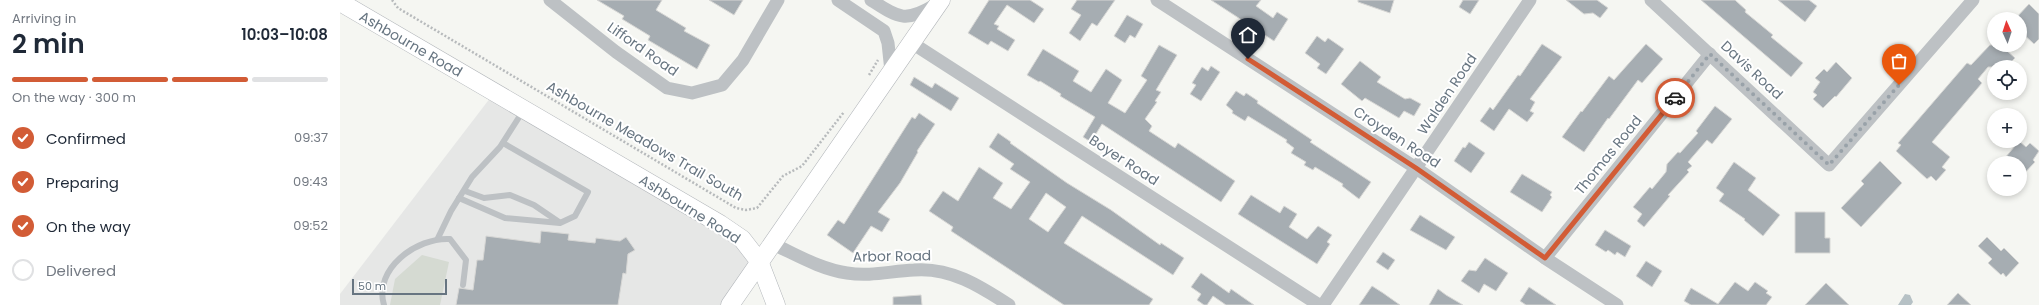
<!DOCTYPE html>
<html lang="en">
<head>
<meta charset="utf-8">
<style>
	:root { --surface:#fff; --page:#f2f2f3; --text:#1f2937; --muted:#747a83; --line:#e0e1e3; --accent:#d25c36 }
	body { margin:0; font-family:Poppins,sans-serif; background:var(--page); color:var(--text); height:100vh; display:flex; flex-direction:column; font-size:15px; white-space:nowrap }
	* { box-sizing:border-box; margin:0 }
	p { font-size:13px; color:var(--muted) }
	.icon { flex:none; width:22px; height:22px; fill:none; stroke:currentColor; stroke-width:2; stroke-linecap:round; stroke-linejoin:round }
	.map { position:relative; flex:1; overflow:hidden }
	.side { display:flex; flex-direction:column; background:var(--surface); width:340px }
	.side>* { flex:none }
	.needle { width:26px; rotate:357deg }
	.tools { position:absolute; left:1647px; top:12px; display:grid; gap:8px }
	.tools a { display:grid; place-items:center; width:40px; height:40px; border-radius:50%; background:var(--surface); box-shadow:0 2px 6px #0003; font-size:20px }
	.scale { position:absolute; left:12px; bottom:10px; width:95px; box-sizing:border-box; padding-left:4px; border:2px solid #677581; border-top:0; font-size:11px; line-height:14px; white-space:nowrap; color:#677581; -webkit-text-stroke:3px #fff; paint-order:stroke }
	.pin { position:absolute; display:grid; place-items:center; width:34px; height:34px; color:#fff; margin:-41px -17px; border-radius:50% 50% 50% 0; rotate:-45deg; box-shadow:0 0 4px #0007 }
	.pin .icon { rotate:45deg }
	.courier { position:absolute; display:grid; place-items:center; width:40px; height:40px; margin:-20px; border:3px solid #d25c36; border-radius:50%; background:#fff; color:#222; box-shadow:0 1px 5px #0007 }
	.summary em { font-style:normal; font-weight:600 }
	.summary div { display:flex; flex-direction:column-reverse }
	.summary { display:flex; align-items:center; justify-content:space-between; height:68px; padding:0 12px }
	h1 { font-size:26px; font-weight:600; line-height:30px }
	.bar { display:grid; grid-template-columns:repeat(4,1fr); gap:6px 4px; align-content:center; height:48px; padding:0 12px }
	.bar i { height:5px; border-radius:3px; background:var(--line) }
	.bar .selected { background:var(--accent) }
	.bar p { grid-column:span 4 }
	ol { padding:0 12px; list-style:none }
	li { display:flex; align-items:center; gap:12px; height:44px }
	li p { margin-inline-start:auto }
	li .icon { padding:4px; border-radius:50%; background:var(--accent); color:#fff; stroke-width:4 }
	li:last-child { color:var(--muted) }
	li i { width:22px; height:22px; border:2px solid var(--line); border-radius:50% }
	main { display:flex; flex:1; min-height:0 }
	.map>svg:first-child { display:block }
</style>
</head>
<body>
<main>
<section class="side">
<div class="summary"><div><h1>2 min</h1><p>Arriving in</p></div><em>10:03–10:08</em></div>
<div class="bar"><i class="selected"></i><i class="selected"></i><i class="selected"></i><i></i><p>On the way · 300 m</p></div>
<ol>
<li><svg class="icon" aria-label="check" viewBox="0 0 24 24"><path d="M5 12l5 5 9-10"/></svg>Confirmed<p>09:37</p></li>
<li><svg class="icon" aria-label="check" viewBox="0 0 24 24"><path d="M5 12l5 5 9-10"/></svg>Preparing<p>09:43</p></li>
<li><svg class="icon" aria-label="check" viewBox="0 0 24 24"><path d="M5 12l5 5 9-10"/></svg>On the way<p>09:52</p></li>
<li><i></i>Delivered</li>
</ol>
</section>
<div class="map">
<svg width="1699" height="305" viewBox="0 0 1699 305">
	<rect width="100%" height="100%" fill="#f5f6f2"/>
	<path fill="#e6e7e6" d="M154 93 380 224 419 261 390 305H0V294Z"/>
	<path fill="#d5dad2" d="M82 255 109 262 100 305H50L55 279Z"/>
	<path fill="#b6c1c5" d="M1565 294 1570 295 1573 302 1571 305H1554H1558Z"/>
	<g fill="#a6adb2" stroke="#d7d7d5" fill-rule="evenodd">
		<path d="M257 0H322L316 10 346 28 344 31 370 45 357 69 308 40 310 36 282 19 284 16Z"/>
		<path d="M369 0H403L394 15Z"/>
		<path d="M649 0H690L704 9 694 23 667 5 654 24 659 26 657 29 675 40 668 51 651 41 648 45 628 33Z"/>
		<path d="M737 0H775L757 26 752 23 740 41 729 33 741 15 731 9Z"/>
		<path d="M871 0H921L916 6 933 18 937 12 948 19 934 41Z"/>
		<path d="M1018 0H1054L1050 13 1018 2Z"/>
		<path d="M1123 0H1139L1130 14 1119 7Z"/>
		<path d="M1226 0H1257L1268 8 1260 18 1253 13 1244 14Z"/>
		<path d="M1361 0H1395L1406 10 1405 12 1433 35 1431 37 1463 63 1451 77Z"/>
		<path d="M1438 0H1469L1477 6 1465 22Z"/>
		<path d="M1689 4 1699 14V39L1694 44 1680 31V19H1675Z"/>
		<path d="M787 15 803 24 795 38 790 35 785 43 774 36Z"/>
		<path d="M977 36 985 42 988 38 1004 49 986 74 977 68 980 64 965 53Z"/>
		<path d="M1202 44 1222 57 1190 99 1195 102 1190 111 1194 113 1187 122 1169 109 1154 131 1140 121 1150 107 1153 110 1178 75 1180 76Z"/>
		<path d="M1306 44 1323 59 1302 83 1298 80 1269 119 1268 118 1244 152 1222 137 1241 111 1242 112 1269 76 1274 80Z"/>
		<path d="M819 45 837 55 816 90 821 92 815 101 817 102 805 119 812 126 809 131 835 148 838 143 895 181 881 202 762 124 751 142 743 137 755 117 720 96 721 94 700 81 699 82 687 75 703 49 739 71 733 81 751 92 766 69 782 80 768 103 785 113 807 80 801 76Z"/>
		<path d="M1650 45H1671L1666 50 1675 58 1666 67H1648L1638 79 1642 83 1592 142 1610 157 1602 167 1606 170 1596 181 1591 176 1587 179 1556 151 1561 145 1558 143 1627 63 1631 65Z"/>
		<path d="M1020 61 1041 77 1037 82 1065 99 1070 98 1081 104 1074 116 1064 111 1059 118 1025 98 1022 101 1001 84Z"/>
		<path d="M1496 62 1512 78 1496 97 1495 96 1483 108 1473 99 1477 95 1473 92 1480 82 1475 78 1484 69 1487 72Z"/>
		<path d="M871 66 880 72 861 101 850 94 856 85 852 83 862 67 868 71Z"/>
		<path d="M574 77 592 88 595 83 619 98 611 111 570 85Z"/>
		<path d="M896 91 904 96 906 93 918 101 917 103 972 140 970 142 1031 182 1019 199 1002 186 1003 184 975 167 973 170 964 165 966 162 951 153 954 148 946 142 947 140 908 116 905 121 892 113 893 111 886 105Z"/>
		<path d="M1375 106 1392 119 1372 144 1367 140 1348 162 1352 166 1347 170 1349 172 1328 195 1330 196 1304 227 1297 221 1302 214 1293 207 1310 187 1312 189 1326 172 1327 164 1338 152 1340 153 1358 133 1356 131Z"/>
		<path d="M579 113 595 124 577 151 578 152 560 183 538 212 550 219 542 232 531 226 513 253 487 235 498 220 504 224 572 117 575 119Z"/>
		<path d="M658 133 671 142 670 143 727 183 771 210 820 245 821 243 844 258 833 275 742 216 724 243 813 299 809 305H724L611 231 613 227 589 211 603 191 618 201 639 167 663 183 653 198 671 209 690 182 670 169 674 164 649 147ZM706 193 726 207 708 232 689 219Z"/>
		<path d="M1679 141 1686 147 1690 143 1699 151 1693 160 1695 162 1680 178V163H1670L1665 158Z"/>
		<path d="M1129 142 1145 153 1131 173 1114 161 1123 147 1125 148Z"/>
		<path d="M1540 161 1562 183 1521 227 1501 208 1524 184 1521 181Z"/>
		<path d="M1394 162 1416 178 1408 190 1440 215 1423 236 1404 220 1405 219 1379 201 1384 194 1376 188Z"/>
		<path d="M1182 174 1212 192 1210 195 1212 197 1202 212 1170 192Z"/>
		<path d="M911 195 940 213 944 206 957 214 949 227 967 239 978 226 992 235 987 242 990 244 977 264 898 214Z"/>
		<path d="M1455 212H1485V238H1490V253H1455Z"/>
		<path d="M1080 215 1115 237 1106 250 1070 230Z"/>
		<path d="M1265 230 1291 246 1285 257 1277 252 1275 255 1268 250 1266 252 1255 245Z"/>
		<path d="M201 231 229 234 228 240 255 243 256 238 280 241 286 237 295 250 288 254 286 274 283 273 278 305H116L119 288 133 290 137 260H143L146 236 200 243Z"/>
		<path d="M1647 237 1661 251 1664 248 1679 263 1666 277 1663 273 1661 275 1648 263 1652 259 1638 246Z"/>
		<path d="M1043 252 1055 260 1048 270 1036 262Z"/>
		<path d="M1145 258 1168 273 1156 291 1144 284 1139 293 1121 281 1129 270 1136 271Z"/>
		<path d="M1306 261 1322 271 1312 287 1296 276Z"/>
		<path d="M861 273 889 293 891 289 914 305H886L873 296 867 305H864L857 300 861 294 851 287Z"/>
		<path d="M1395 282 1408 291 1415 282 1428 291 1426 293 1432 297 1426 305H1351L1344 301 1351 288 1378 304Z"/>
		<path d="M1486 283 1509 305H1465Z"/>
		<path d="M1032 286 1043 293 1060 305H1019Z"/>
		<path d="M1189 287 1216 305H1186L1180 301Z"/>
		<path d="M1098 289 1106 295 1123 305H1089Z"/>
		<path d="M1618 293 1631 305H1607Z"/>
		<path d="M581 295 582 305H553V297Z"/>
	</g>
	<g fill="none" stroke-linecap="round" stroke-linejoin="round">
		<g stroke="#b2b6ba" stroke-width="19">
			<g id="secondary">
				<path d="M0 2 380 224 402 239 419 261 436 305"/>
				<path d="M390 305 601 0"/>
			</g>
		</g>
		<g stroke="#b7babc" stroke-width="2.5" stroke-dasharray="2 2" stroke-linecap="butt">
			<path d="M52 0 58 8 396 208 406 210 417 208 443 176 462 166 504 112"/>
			<path d="M529 75 538 60"/>
		</g>
		<g stroke="#bdc1c4" stroke-width="6">
			<path d="M125 191 144 198 170 195 194 205 219 222"/>
			<path d="M119 198 165 218 220 223 235 216 248 192 163 143"/>
			<path d="M98 238 111 211 132 177 160 147 183 111"/>
			<path d="M44 305C33 269 77 237 110 239L126 260 123 285"/>
		</g>
		<g stroke="#bdc1c4" stroke-width="13">
			<path d="M210 0 276 52 327 88 352 93 382 85 403 60 438 0"/>
			<path d="M498 0 544 31 548 43 551 71"/>
			<path d="M531 0C559 18 565 23 595 5"/>
			<path d="M817 0 1076 168 1205 258 1277 305"/>
			<path d="M1311 0 1489 165 1633 0"/>
			<path d="M572 43 979 305"/>
			<path d="M433 244C457 255 480 269 507 273 530 277 551 271 574 270 610 267 640 286 669 305"/>
			<path d="M1205 258 1370 54"/>
			<path d="M983 305 1190 0"/>
		</g>
		<use href="#secondary" stroke="#fff" stroke-width="18"/>
	</g>
	<g fill="none" stroke-linecap="round" stroke-linejoin="round">
		<path stroke="#99a2a9" stroke-width="4" stroke-dasharray="0 7.2" d="M1335 98 1370 54 1489 165 1559 85"/>
		<path stroke="#d25c36" stroke-width="5" d="M908 59 1076 168 1205 258 1335 98"/>
	</g>
	<g text-anchor="middle" stroke-width="4" stroke-linejoin="round" paint-order="stroke">
		<g font-size="14" fill="#677581" stroke="#fff">
			<text transform="translate(71 44) rotate(30)" y="5">Ashbourne Road</text>
			<text transform="translate(303 49) rotate(35)" y="5">Lifford Road</text>
			<text transform="translate(1412 70) rotate(43)" y="5">Davis Road</text>
			<text transform="translate(1107 94) rotate(-56)" y="5">Walden Road</text>
			<text transform="translate(1057 137) rotate(33)" y="5">Croyden Road</text>
			<text transform="translate(305 141) rotate(30)" y="5">Ashbourne Meadows Trail South</text>
			<text transform="translate(1268 155) rotate(-51)" y="5">Thomas Road</text>
			<text transform="translate(784 160) rotate(33)" y="5">Boyer Road</text>
			<text transform="translate(350 209) rotate(32)" y="5">Ashbourne Road</text>
			<text transform="translate(552 256) rotate(-1)" y="5">Arbor Road</text>
		</g>
	</g>
</svg>
<div class="tools">
<a><svg class="needle" viewBox="-14 -14 28 28"><path d="M0-13l5 13h-10z" fill="#e53935"/><path d="M0 13l5-13h-10z" fill="#747a83"/></svg></a>
<a><svg class="icon" aria-label="locate" viewBox="0 0 24 24"><circle cx="12" cy="12" r="6"/><path d="M12 2v4M12 18v4M2 12h4M18 12h4"/></svg></a>
<a>+</a>
<a>−</a>
</div>
<div class="scale">50 m</div>
<div class="pin" style="left:1559px;top:85px;background:#ea580c"><svg class="icon" aria-label="bag" viewBox="0 0 24 24"><path d="M5 8h14l-1 12H6zM9 8a3 3 0 0 1 6 0"/></svg></div>
<div class="pin" style="left:908px;top:59px;background:#1f2937"><svg class="icon" aria-label="home" viewBox="0 0 24 24"><path d="M3 11l9-7 9 7M6 9v11h12V9"/></svg></div>
<div class="courier" style="left:1335px;top:98px"><svg class="icon" aria-label="car" viewBox="0 0 24 24"><path d="M5 17H2v-5l4-1 3-4h7l3 4 3 1v5h-3M9 17h6M6 11h13"/><circle cx="7" cy="17" r="2"/><circle cx="17" cy="17" r="2"/></svg></div>
</div>
</main>
</body>
</html>
